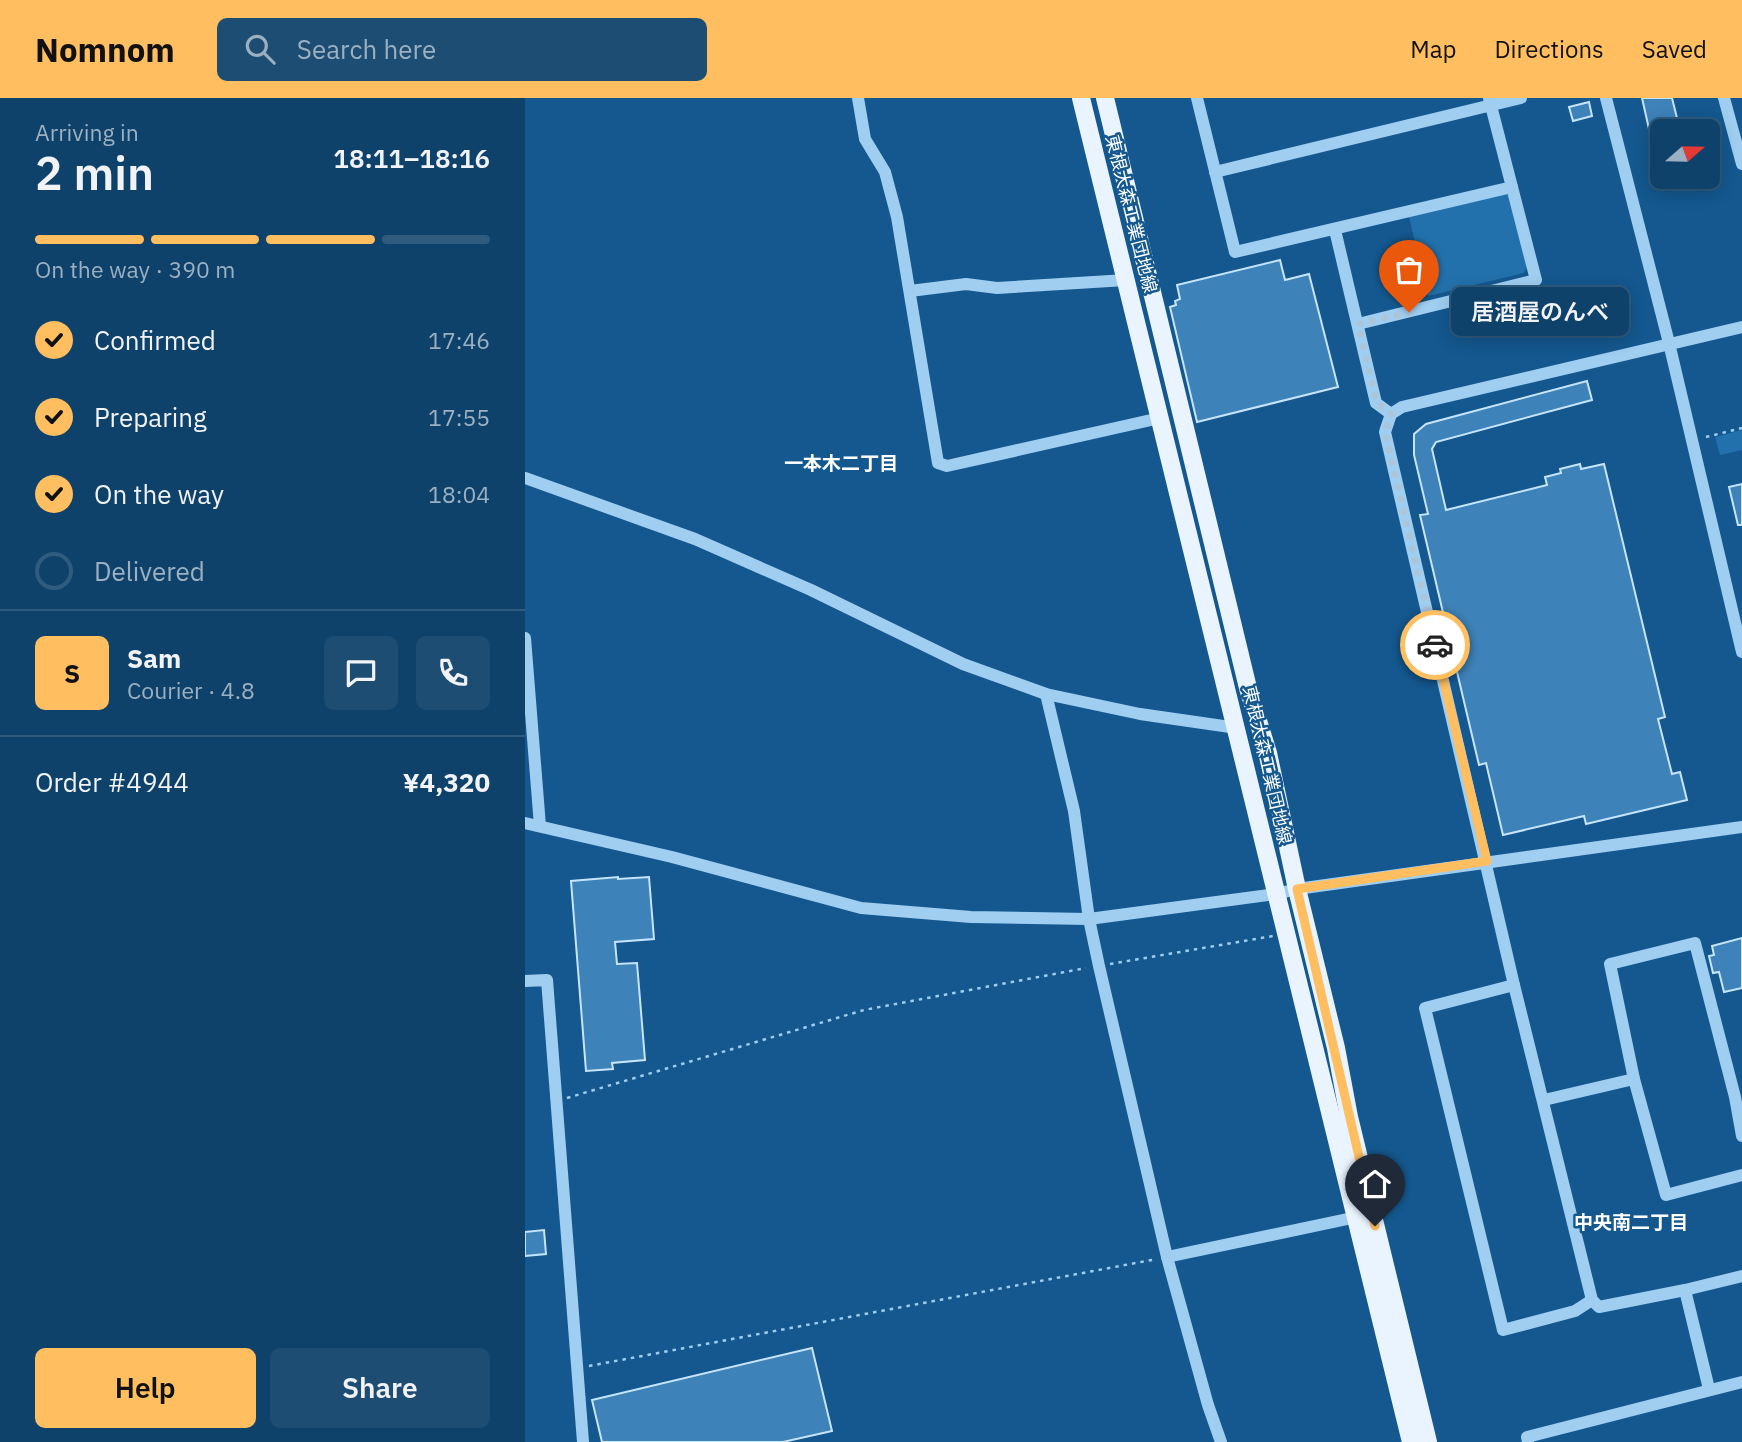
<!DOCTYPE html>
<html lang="en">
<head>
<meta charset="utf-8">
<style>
	:root { --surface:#0f426b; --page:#1d4d73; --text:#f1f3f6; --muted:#9bb0c1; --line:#2f5b7e; --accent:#ffbe5f }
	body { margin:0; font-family:"IBM Plex Sans","Noto Sans JP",sans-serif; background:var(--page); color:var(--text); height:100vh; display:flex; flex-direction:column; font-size:26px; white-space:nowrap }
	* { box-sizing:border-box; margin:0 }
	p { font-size:23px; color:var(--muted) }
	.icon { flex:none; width:38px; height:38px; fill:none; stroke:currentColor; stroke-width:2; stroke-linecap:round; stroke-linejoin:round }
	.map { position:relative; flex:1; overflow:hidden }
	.drawer { display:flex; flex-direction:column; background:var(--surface); width:525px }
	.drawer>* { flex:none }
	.needle { width:46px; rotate:70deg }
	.fabs { position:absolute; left:1125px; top:21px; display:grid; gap:14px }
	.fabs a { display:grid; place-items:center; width:70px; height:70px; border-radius:10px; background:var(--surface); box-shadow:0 4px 18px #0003,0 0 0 2px var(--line); font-size:35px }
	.pin { position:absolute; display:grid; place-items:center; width:60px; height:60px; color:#fff; margin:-72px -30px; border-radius:50% 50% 50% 0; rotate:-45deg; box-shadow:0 0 7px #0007 }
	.pin .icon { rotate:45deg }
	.courier { position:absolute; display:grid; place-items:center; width:70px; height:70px; margin:-35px; border:5px solid #ffbe5f; border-radius:50%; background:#fff; color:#222; box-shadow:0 2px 9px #0007 }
	.bubble { position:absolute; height:49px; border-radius:10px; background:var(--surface); box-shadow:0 4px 18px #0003,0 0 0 2px var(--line); font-size:23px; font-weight:600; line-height:49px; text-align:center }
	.overview em { font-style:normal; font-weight:600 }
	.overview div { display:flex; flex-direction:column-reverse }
	.overview { display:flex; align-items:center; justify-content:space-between; height:119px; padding:0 35px }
	h1 { font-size:46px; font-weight:600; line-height:52px }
	.bar { display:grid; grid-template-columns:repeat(4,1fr); gap:10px 7px; align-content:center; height:84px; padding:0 35px }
	.bar i { height:9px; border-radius:5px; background:var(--line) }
	.bar .selected { background:var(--accent) }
	.bar p { grid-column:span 4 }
	.line { display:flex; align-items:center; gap:18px; padding:0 35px; border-top:2px solid var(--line) }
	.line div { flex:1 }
	.round { display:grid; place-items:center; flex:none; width:74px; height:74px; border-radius:10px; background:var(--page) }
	ol { padding:0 35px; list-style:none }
	li { display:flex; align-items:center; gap:21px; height:77px }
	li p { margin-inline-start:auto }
	li .icon { padding:7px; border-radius:50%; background:var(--accent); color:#111; stroke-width:4 }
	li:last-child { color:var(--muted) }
	li i { width:38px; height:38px; border:4px solid var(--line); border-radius:50% }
	.cta { display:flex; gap:14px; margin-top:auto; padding:14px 35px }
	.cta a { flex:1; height:80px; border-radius:10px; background:var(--accent); color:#111; font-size:28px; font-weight:600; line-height:80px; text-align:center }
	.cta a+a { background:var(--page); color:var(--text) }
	header { display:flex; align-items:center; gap:42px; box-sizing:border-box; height:98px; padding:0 35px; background:var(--accent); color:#111 }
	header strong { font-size:33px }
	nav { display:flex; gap:38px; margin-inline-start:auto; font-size:24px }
	.search { width:490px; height:63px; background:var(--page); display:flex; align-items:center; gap:18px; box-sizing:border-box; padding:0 24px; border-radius:10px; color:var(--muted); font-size:26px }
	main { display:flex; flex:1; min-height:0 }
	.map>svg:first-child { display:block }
</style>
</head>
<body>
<header>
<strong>Nomnom</strong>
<div class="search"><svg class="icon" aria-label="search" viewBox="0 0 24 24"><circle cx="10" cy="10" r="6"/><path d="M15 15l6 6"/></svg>Search here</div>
<nav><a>Map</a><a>Directions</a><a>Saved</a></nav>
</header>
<main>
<section class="drawer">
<div class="overview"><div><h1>2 min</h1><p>Arriving in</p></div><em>18:11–18:16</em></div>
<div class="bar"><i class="selected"></i><i class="selected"></i><i class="selected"></i><i></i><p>On the way · 390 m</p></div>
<ol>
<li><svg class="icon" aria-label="check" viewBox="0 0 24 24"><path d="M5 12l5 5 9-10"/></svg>Confirmed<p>17:46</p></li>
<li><svg class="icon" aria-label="check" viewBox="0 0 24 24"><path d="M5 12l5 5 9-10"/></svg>Preparing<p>17:55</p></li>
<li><svg class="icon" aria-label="check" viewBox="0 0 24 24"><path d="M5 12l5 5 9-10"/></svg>On the way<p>18:04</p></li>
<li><i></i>Delivered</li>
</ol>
<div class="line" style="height:126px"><b class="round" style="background:var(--accent);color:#111">S</b><div><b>Sam</b><p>Courier · 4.8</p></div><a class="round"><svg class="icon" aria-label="chat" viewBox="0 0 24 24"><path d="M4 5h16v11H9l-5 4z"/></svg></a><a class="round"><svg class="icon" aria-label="phone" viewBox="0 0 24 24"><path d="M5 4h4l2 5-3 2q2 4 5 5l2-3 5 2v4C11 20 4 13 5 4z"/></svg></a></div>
<div class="line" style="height:91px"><div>Order #4944</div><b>¥4,320</b></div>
<div class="cta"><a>Help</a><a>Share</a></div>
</section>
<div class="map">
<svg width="1217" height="1344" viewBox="0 0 1217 1344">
	<rect width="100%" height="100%" fill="#14588f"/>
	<g fill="#2371ac">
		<path d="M981 95 987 101 1003 166 999 175 903 198 884 119Z"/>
		<path d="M1217 332V352L1195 357 1190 339Z"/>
	</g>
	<g fill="#3d82b8" stroke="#c6e5fc" stroke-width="2">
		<path d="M1117 0H1147L1153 24 1124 31Z"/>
		<path d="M1064 4 1067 18 1048 23 1044 9Z"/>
		<path d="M755 162 760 182 784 176 813 289 672 324 645 209 651 207 650 203 655 201 652 187Z"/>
		<path d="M1062 283 1067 302 911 344 907 351 921 412 1022 387 1020 379 1036 375 1035 371 1055 366 1056 371 1079 366 1140 619 1133 621 1147 676 1155 674 1162 702 1061 726 1059 718 978 737 961 665 954 667 895 417 903 416 889 357V336L901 326Z"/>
		<path d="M1217 386V427H1213L1204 389Z"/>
		<path d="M93 779V781L124 779 129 841 90 844 92 866 112 865 120 962 87 965 88 971 61 973 46 783Z"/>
		<path d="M1217 840V890L1199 894 1194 874 1188 875 1184 858 1189 857 1187 848Z"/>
		<path d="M19 1132 21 1156 0 1158V1134Z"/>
		<path d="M287 1250 307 1333 258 1344H77L67 1302Z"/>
	</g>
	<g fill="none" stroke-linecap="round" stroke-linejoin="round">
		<g stroke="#9fcef1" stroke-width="2.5" stroke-dasharray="3.5 5" stroke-linecap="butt">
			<path d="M1181 339 1217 330"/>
			<path d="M585 866 748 838"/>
			<path d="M42 1000 339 912 561 870"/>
			<path d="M64 1268 632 1161"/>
		</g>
		<g stroke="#9fcef1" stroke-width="12">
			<path d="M333 0 340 41 360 74 372 119 413 365 422 368 635 320"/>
			<path d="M672 0 710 154 987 89"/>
			<path d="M1081 0 1144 245 1217 554"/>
			<path d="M1199 0 1217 66"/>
			<path d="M690 74 996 0"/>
			<path d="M810 132 851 305 866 316"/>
			<path d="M385 193 441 186 472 190 601 182"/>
			<path d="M833 226 1011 182 964 0"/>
			<path d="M1217 229 877 309 866 316 860 334 989 887 1067 1202 1074 1209 1160 1192 1217 1178"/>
			<path d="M0 380 170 441 286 492 438 566 521 596 615 616 712 630"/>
			<path d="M0 540 15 728"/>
			<path d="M521 596 549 713 564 821 574 868 642 1159 683 1307 696 1344"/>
			<path d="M0 725 147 759 336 810 446 819 564 821 751 796 772 791 1217 729"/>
			<path d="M0 883 22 882 58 1344"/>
			<path d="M989 887 900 910 978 1232 1050 1213 1067 1202"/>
			<path d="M1019 1002 1109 981"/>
			<path d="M1217 1038 1210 999 1170 845 1085 866 1109 981 1141 1097 1217 1077"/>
			<path d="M642 1159 832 1119"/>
			<path d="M1160 1192 1184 1291"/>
			<path d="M1003 1344 1002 1339 1217 1284"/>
		</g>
		<g stroke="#e9f4ff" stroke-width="18">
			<path d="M556 0 886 1344"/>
			<path d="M580 0 723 590 743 655 772 791 811 950 824 1019 903 1344"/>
		</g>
	</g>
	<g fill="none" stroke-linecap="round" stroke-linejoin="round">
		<path stroke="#adc5d8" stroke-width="7" stroke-dasharray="0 12.6" d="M884 214 833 226 852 305 866 316 860 334 910 547"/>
		<path stroke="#ffbe5f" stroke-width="9" d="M850 1128 772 791 962 763 910 547"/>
	</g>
	<g text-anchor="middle" stroke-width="5" stroke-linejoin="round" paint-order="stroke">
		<g font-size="18" fill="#fff" stroke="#14588f">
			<text transform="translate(606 116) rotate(76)" y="6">東根大森工業団地線</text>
			<text transform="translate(742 667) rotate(77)" y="6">東根大森工業団地線</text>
		</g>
		<g font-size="19" font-weight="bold" fill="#fff" stroke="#14588f">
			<text x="316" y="372">一本木二丁目</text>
			<text x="1106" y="1131">中央南二丁目</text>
		</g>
	</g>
</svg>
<div class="fabs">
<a><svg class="needle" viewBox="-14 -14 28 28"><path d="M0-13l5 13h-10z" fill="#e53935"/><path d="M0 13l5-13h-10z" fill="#9bb0c1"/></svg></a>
</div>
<div class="pin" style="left:884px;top:214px;background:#ea580c"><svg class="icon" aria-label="bag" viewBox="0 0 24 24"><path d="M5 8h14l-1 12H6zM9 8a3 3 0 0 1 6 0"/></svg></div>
<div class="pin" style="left:850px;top:1128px;background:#1f2937"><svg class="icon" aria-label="home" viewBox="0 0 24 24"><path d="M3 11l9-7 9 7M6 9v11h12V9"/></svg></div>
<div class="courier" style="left:910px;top:547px"><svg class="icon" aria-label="car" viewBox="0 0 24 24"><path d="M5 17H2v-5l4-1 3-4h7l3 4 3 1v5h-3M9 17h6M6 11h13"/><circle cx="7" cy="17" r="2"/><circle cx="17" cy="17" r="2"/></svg></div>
<div class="bubble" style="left:926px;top:189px;width:178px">居酒屋のんべ</div>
</div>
</main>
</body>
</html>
